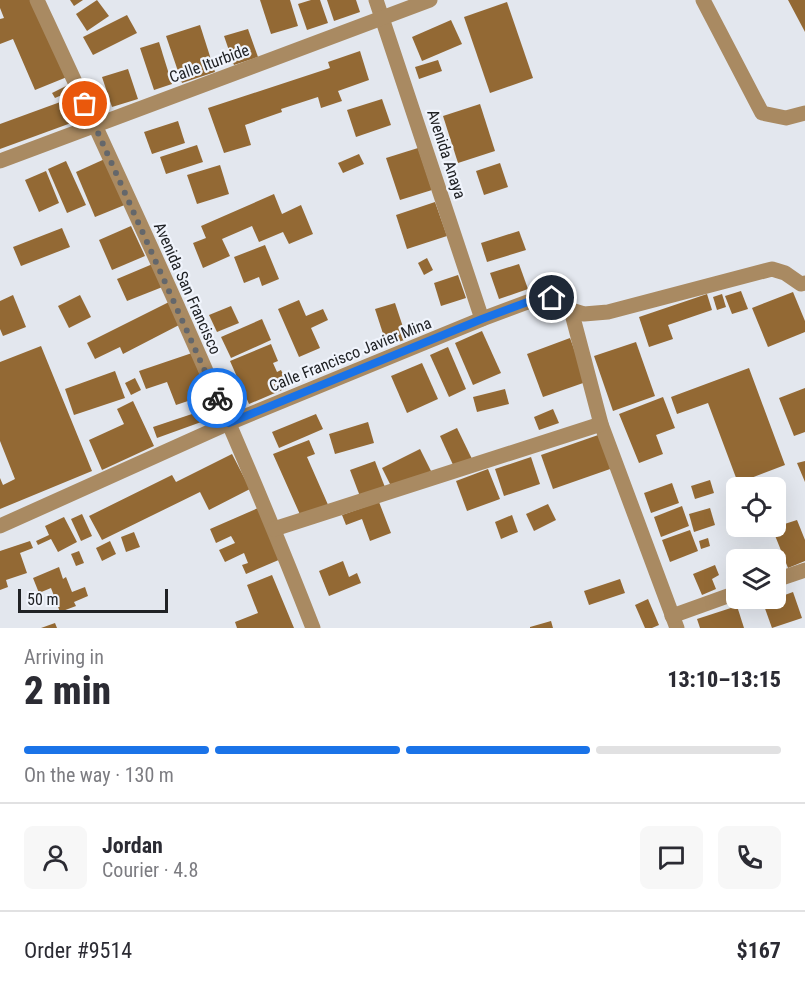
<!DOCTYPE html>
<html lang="en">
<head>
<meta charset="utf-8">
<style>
	:root { --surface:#fff; --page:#f7f7f7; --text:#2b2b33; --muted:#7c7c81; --line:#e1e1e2; --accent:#1a73e8 }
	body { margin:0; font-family:"Roboto Condensed",sans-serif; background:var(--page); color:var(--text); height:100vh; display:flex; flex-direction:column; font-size:22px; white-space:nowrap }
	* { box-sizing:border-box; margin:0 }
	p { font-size:20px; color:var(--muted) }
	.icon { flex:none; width:33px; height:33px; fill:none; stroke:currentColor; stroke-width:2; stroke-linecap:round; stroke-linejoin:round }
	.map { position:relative; height:628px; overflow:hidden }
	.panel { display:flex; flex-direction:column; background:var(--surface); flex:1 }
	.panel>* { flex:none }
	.fabs { position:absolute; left:726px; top:477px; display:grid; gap:12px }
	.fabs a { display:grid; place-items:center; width:60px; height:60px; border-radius:9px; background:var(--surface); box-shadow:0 6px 24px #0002; font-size:30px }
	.scale { position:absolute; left:18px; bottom:15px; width:150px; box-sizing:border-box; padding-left:6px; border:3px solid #202225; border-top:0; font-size:16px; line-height:21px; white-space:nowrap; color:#202225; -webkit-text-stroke:4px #f0f4fc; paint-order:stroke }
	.pin { position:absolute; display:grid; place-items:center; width:51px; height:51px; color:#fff; margin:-26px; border:3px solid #fff; border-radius:50%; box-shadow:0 2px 6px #0007 }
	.courier { position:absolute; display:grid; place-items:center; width:60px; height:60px; margin:-30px; border:4px solid #1a73e8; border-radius:50%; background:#fff; color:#222; box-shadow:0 2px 8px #0007 }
	.head em { font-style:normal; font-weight:800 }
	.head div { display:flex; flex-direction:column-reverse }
	.head { display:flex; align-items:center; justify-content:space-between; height:102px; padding:0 24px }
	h1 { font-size:39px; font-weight:800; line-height:45px }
	.bar { display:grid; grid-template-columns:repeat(4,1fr); gap:9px 6px; align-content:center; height:72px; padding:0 24px }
	.bar i { height:8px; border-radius:4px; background:var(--line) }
	.bar .selected { background:var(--accent) }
	.bar p { grid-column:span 4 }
	.line { display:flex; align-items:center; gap:15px; padding:0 24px; border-top:2px solid var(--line) }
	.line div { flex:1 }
	.round { display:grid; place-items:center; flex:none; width:63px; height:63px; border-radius:9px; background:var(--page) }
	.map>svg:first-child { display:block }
</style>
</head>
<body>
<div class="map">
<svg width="805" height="628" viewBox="0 0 805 628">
	<rect width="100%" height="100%" fill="#e3e7ee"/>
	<g fill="#936934">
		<path d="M0 0H34L67 77 35 90 13 39 0 44V19L4 18 0 8Z"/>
		<path d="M70 0H83L74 6Z"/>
		<path d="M97 0 109 16 87 31 76 14Z"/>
		<path d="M260 0H290L298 26 271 34Z"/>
		<path d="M311 0H320L328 23 307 30 298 4Z"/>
		<path d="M327 0H356L360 12 334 21Z"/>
		<path d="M788 0H805V32Z"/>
		<path d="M507 2 533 78 490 93 464 17Z"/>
		<path d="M127 15 137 33 93 55 83 37Z"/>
		<path d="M451 20 462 44 422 61 412 37Z"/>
		<path d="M200 25 215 72 182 83 166 36Z"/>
		<path d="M248 29 258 57 234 65 224 36Z"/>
		<path d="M159 42 172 84 154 90 140 48Z"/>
		<path d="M360 51 369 80 338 91 342 101 321 108 318 97 281 109 282 112 245 125 251 145 224 153 208 108 330 68 328 62Z"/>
		<path d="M438 60 442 71 419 79 415 67Z"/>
		<path d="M128 69 138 99 112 107 102 77Z"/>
		<path d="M68 85 71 91 55 98 52 93Z"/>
		<path d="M74 97 82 119 0 149V124Z"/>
		<path d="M382 99 391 125 356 137 347 110Z"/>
		<path d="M480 104 495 151 458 163 443 116Z"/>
		<path d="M178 121 185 143 152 154 144 132Z"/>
		<path d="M197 145 203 162 166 174 160 157Z"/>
		<path d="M418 148 432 190 400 200 386 158Z"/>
		<path d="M359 154 364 164 343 173 338 163Z"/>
		<path d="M107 158 127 204 95 217 76 172Z"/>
		<path d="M66 161 86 205 67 213 48 169Z"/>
		<path d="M500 163 508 187 484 195 476 171Z"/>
		<path d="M220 165 229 194 197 204 187 175Z"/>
		<path d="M46 171 59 203 39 212 25 180Z"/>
		<path d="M274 194 282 214 301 205 313 234 289 244 283 232 259 242 252 226 222 239 230 256 203 268 193 243 206 238 201 226Z"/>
		<path d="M435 202 447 236 407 249 396 215Z"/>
		<path d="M131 226 145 256 112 270 99 240Z"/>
		<path d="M62 228 70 247 21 266 13 247Z"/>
		<path d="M519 231 526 250 487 262 481 243Z"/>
		<path d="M265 245 279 279 262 286 259 277 244 283 234 257Z"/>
		<path d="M427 258 433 270 424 275 418 263Z"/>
		<path d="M155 263 165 286 127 301 117 279Z"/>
		<path d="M519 264 528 289 499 299 490 273Z"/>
		<path d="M458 275 466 298 441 306 434 283Z"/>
		<path d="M741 291 748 309 732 314 725 296Z"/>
		<path d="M793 292 805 321V332L768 347 752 308Z"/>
		<path d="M707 294 712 310 668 325 673 339 649 347 639 317Z"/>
		<path d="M722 294 726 307 717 310 713 297Z"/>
		<path d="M13 295 26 327 3 336 0 329V301Z"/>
		<path d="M80 295 91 317 69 328 58 306Z"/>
		<path d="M299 300 306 316 323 309 328 320 311 328 320 348 299 357 278 309Z"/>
		<path d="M169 302 181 324 123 354 120 347 95 359 87 343Z"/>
		<path d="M395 303 407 339 387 346 375 309Z"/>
		<path d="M231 306 239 323 217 332 209 315Z"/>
		<path d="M262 319 271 340 231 358 221 337Z"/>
		<path d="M482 331 501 373 473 385 455 343Z"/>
		<path d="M570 338 586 382 543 397 527 354Z"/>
		<path d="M636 342 655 396 613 411 594 356Z"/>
		<path d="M271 344 278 361 273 363 277 372 281 370 289 387 249 404 230 361Z"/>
		<path d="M41 346 92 471 0 509V478L3 485 15 479 0 441V362Z"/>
		<path d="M448 347 466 389 449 397 430 355Z"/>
		<path d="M192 353 215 417 157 438 153 427 192 414 188 401 176 405 167 382 146 389 139 371Z"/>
		<path d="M422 363 438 399 407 413 391 376Z"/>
		<path d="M749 368 785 465 738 483 708 403 677 414 671 397Z"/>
		<path d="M115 371 125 398 74 415 65 389Z"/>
		<path d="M135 378 141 390 131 395 125 383Z"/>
		<path d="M805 388V432L794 436 779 398Z"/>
		<path d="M505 389 509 404 477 412 473 397Z"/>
		<path d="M663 397 675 428 656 435 663 454 639 463 619 414Z"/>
		<path d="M133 401 154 446 102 470 89 440 124 424 117 409Z"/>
		<path d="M553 409 559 423 539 430 534 417Z"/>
		<path d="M316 414 323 429 279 448 272 432Z"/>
		<path d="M368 422 374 443 335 454 329 434Z"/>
		<path d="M457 428 472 459 454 467 440 436Z"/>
		<path d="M601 434 613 468 553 489 541 455Z"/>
		<path d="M309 440 315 454 307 457 329 507 302 519 273 454Z"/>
		<path d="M420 449 431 471 393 490 382 468Z"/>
		<path d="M232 454 250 489 209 510 200 492 102 540 89 516 172 475 176 482Z"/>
		<path d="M531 457 540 484 504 496 495 469Z"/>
		<path d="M375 461 386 490 361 499 350 470Z"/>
		<path d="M805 461V482L797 463Z"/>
		<path d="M488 469 500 499 467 511 456 481Z"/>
		<path d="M710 480 714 493 695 499 691 486Z"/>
		<path d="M672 483 679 503 651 513 644 493Z"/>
		<path d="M379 502 391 533 370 541 362 519 346 525 342 515Z"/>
		<path d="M548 504 556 520 534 531 526 514Z"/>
		<path d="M682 506 689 526 661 537 654 517Z"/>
		<path d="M258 508 281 559 246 574 242 565 248 563 244 553 225 562 219 550 235 543 231 536 216 543 210 529Z"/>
		<path d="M710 508 715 525 694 532 689 514Z"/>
		<path d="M82 514 92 536 81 541 71 519Z"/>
		<path d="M512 515 518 532 501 539 495 522Z"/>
		<path d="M64 517 77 542 58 552 51 539 38 545 36 541 49 535 45 526Z"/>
		<path d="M797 520 805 540V561L788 568 772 528Z"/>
		<path d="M690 530 698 551 670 562 662 540Z"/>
		<path d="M134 532 140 547 126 552 121 537Z"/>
		<path d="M708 538 710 546 701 549 699 541Z"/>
		<path d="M30 541 33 548 20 553 27 573 6 580 8 587 0 590V551Z"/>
		<path d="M110 541 116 554 102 561 96 548Z"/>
		<path d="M762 549 766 556 755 560 753 555Z"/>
		<path d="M79 551 84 563 76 566 71 554Z"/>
		<path d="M343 561 349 577 357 573 361 583 329 596 319 571Z"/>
		<path d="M715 565 719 575 712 579 716 589 702 595 693 574Z"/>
		<path d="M59 567 63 579 66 577 72 592 85 587 88 596 74 602 76 606 60 612 51 588 39 593 33 578Z"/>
		<path d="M272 575 294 628H237L235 622 258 613 247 585Z"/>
		<path d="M620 579 625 593 589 605 584 591Z"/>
		<path d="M793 592 802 618 772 628 763 603Z"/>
		<path d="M648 599 659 625 652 628H645L635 605Z"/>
		<path d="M737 606 744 628H700L697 619Z"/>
		<path d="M551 621 553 628H530V627Z"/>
		<path d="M55 623 57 628H41Z"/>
	</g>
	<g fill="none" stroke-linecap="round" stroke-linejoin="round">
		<g stroke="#a98a62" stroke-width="15">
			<path d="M37 0C133 207 230 415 313 628"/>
			<path d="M376 0 482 319"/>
			<path d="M703 0 762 113 786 118 805 113"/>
			<path d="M0 161 430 0"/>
			<path d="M571 310 601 424 677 628"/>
			<path d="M0 526 229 423 482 319 541 297 552 298 571 310 584 314 608 312 772 269 785 273 801 284 805 283"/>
			<path d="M274 529 601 424"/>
			<path d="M776 580 805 570"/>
			<path d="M672 616 736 593"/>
		</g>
	</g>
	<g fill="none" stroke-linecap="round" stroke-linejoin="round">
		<path stroke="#64676b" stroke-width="6" stroke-dasharray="0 10.8" d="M85 104 217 398"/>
		<path stroke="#1a73e8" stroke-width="8" d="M217 398 229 423 482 319 541 297 552 298"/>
	</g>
	<g text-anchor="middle" stroke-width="4.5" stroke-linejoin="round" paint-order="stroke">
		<g font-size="16" fill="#202225" stroke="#f0f4fc">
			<text transform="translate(209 63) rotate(-20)" y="6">Calle Iturbide</text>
			<text transform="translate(447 154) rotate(72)" y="6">Avenida Anaya</text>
			<text transform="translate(188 288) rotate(66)" y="6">Avenida San Francisco</text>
			<text transform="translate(350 354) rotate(-22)" y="6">Calle Francisco Javier Mina</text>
		</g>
	</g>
</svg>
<div class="fabs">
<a><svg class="icon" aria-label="locate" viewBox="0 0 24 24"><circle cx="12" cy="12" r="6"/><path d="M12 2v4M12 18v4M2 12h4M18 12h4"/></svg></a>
<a><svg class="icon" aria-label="layers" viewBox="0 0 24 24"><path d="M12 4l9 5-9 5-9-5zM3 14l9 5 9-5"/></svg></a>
</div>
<div class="scale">50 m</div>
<div class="pin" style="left:85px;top:104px;background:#ea580c"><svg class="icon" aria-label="bag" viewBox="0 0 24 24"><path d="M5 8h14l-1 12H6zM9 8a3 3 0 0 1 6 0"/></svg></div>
<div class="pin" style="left:552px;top:298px;background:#1f2937"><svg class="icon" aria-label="home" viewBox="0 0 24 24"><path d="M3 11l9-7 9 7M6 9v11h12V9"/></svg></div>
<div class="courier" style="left:217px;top:398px"><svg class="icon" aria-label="bike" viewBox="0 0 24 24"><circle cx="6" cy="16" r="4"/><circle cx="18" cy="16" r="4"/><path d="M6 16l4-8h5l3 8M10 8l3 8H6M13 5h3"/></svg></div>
</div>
<section class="panel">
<div class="head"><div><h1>2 min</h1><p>Arriving in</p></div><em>13:10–13:15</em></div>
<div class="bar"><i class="selected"></i><i class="selected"></i><i class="selected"></i><i></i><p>On the way · 130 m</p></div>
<div class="line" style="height:108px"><a class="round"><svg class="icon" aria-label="person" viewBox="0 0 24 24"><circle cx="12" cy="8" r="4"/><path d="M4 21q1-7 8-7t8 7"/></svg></a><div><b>Jordan</b><p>Courier · 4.8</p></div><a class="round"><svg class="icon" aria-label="chat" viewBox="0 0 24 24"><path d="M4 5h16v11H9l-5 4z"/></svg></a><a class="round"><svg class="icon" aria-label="phone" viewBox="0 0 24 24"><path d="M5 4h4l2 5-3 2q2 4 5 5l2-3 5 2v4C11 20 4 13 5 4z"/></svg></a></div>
<div class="line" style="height:78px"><div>Order #9514</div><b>$167</b></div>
</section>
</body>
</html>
